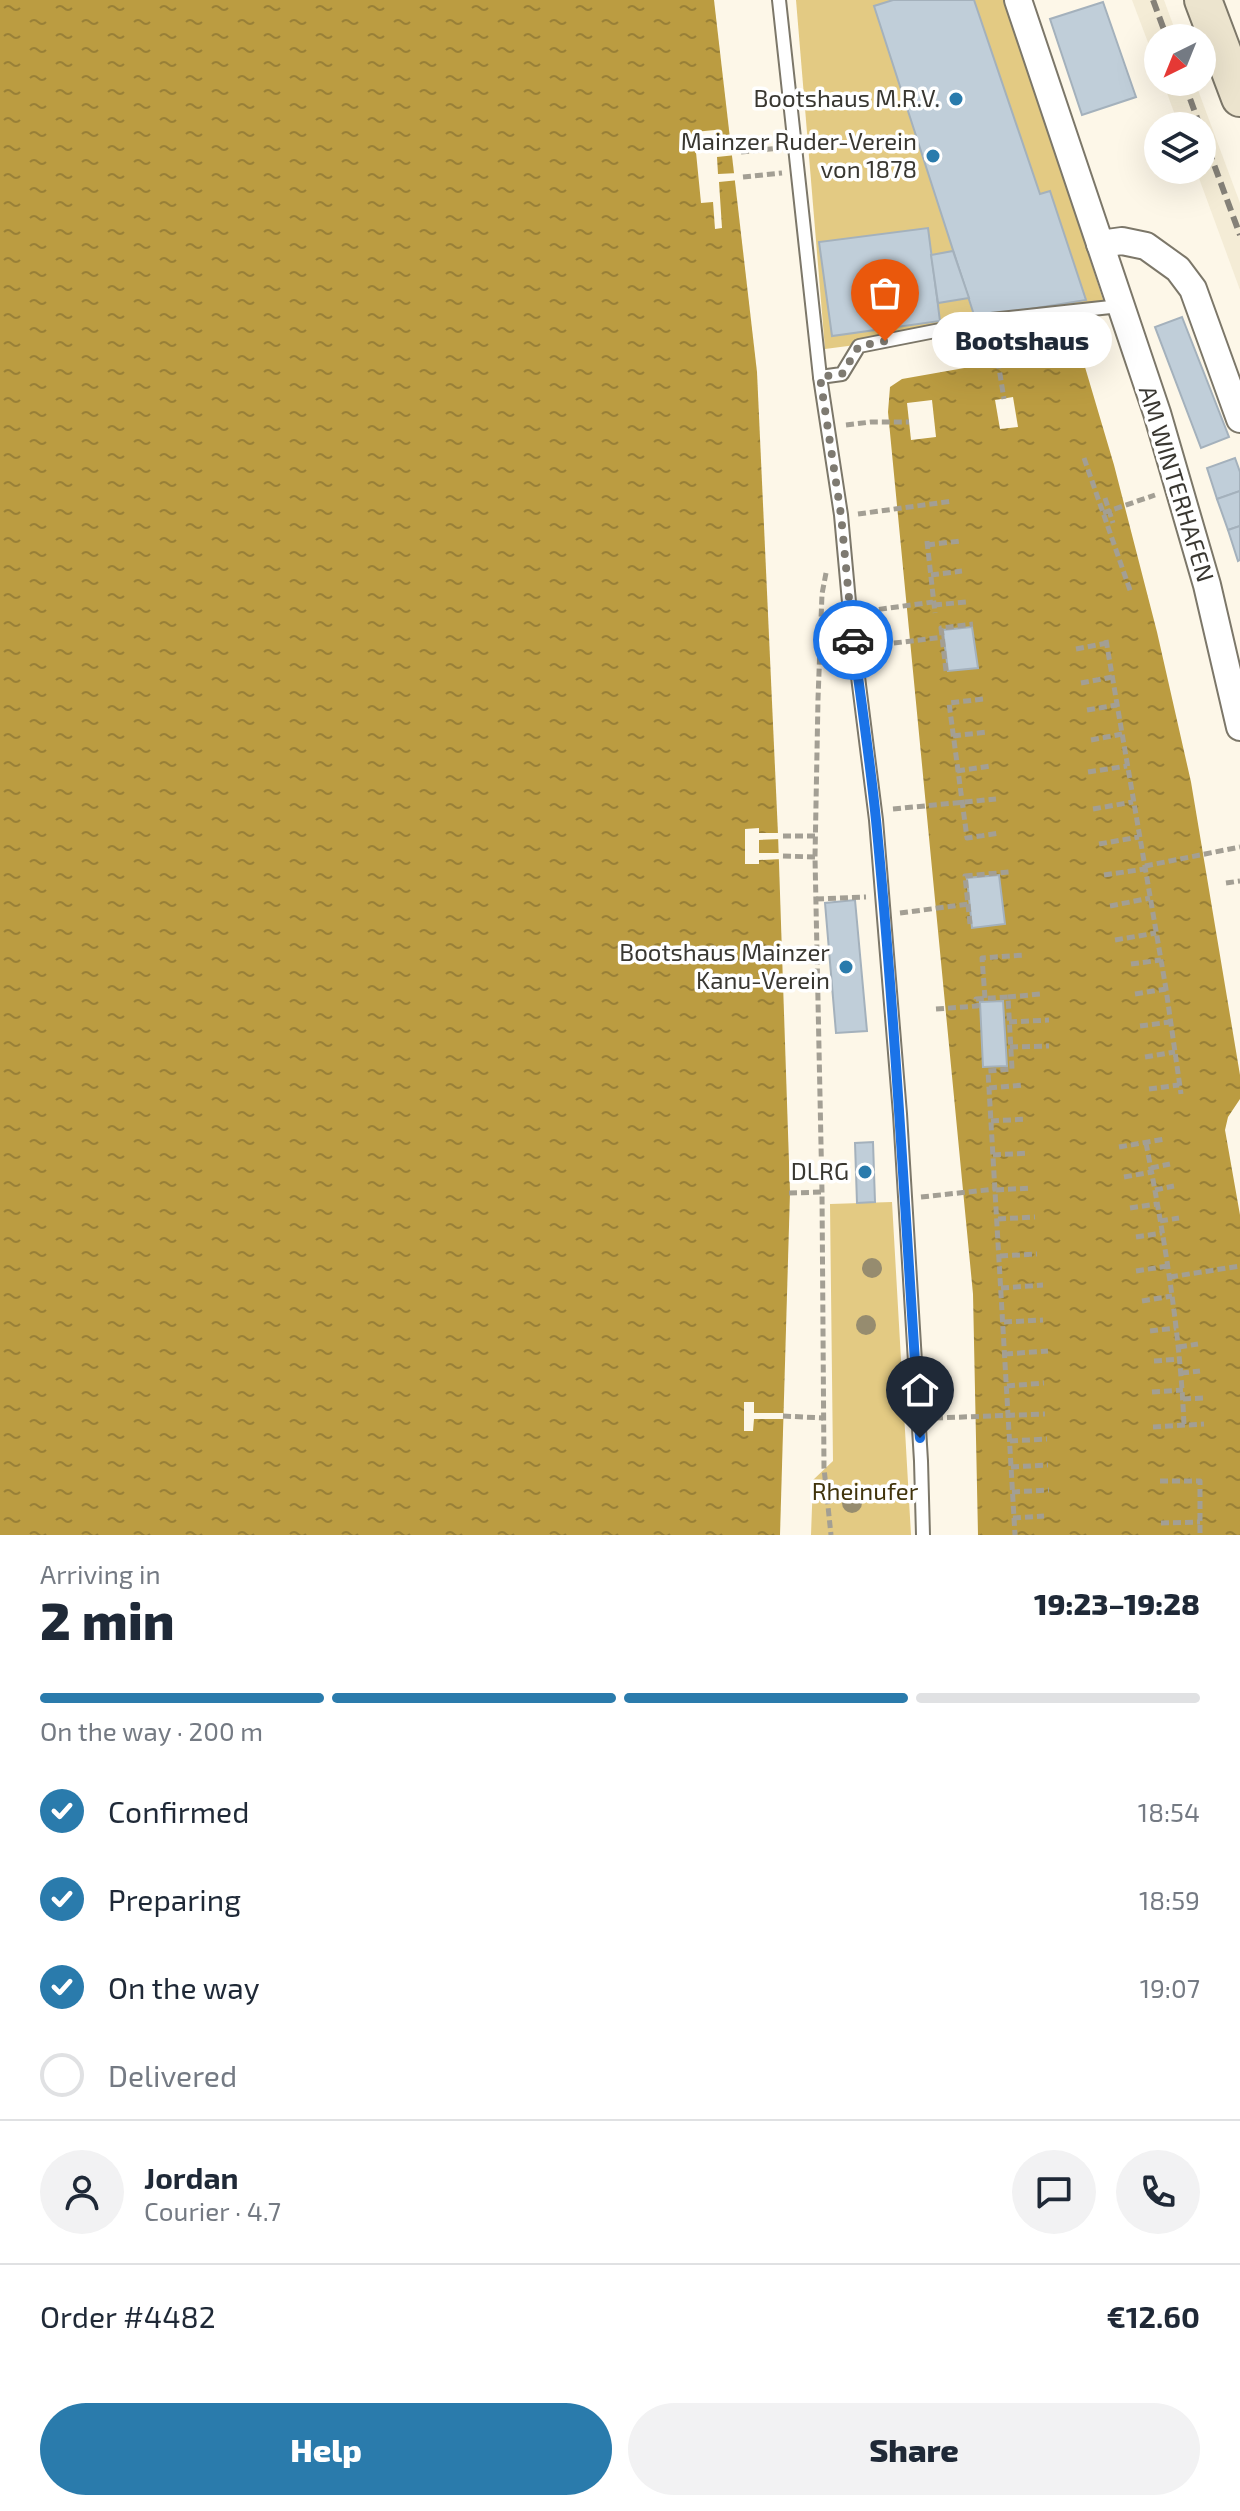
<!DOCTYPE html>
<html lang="en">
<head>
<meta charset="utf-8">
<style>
	:root { --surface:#fff; --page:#f2f2f3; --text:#1f2937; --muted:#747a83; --line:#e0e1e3; --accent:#2a7bac }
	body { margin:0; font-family:"Exo 2",sans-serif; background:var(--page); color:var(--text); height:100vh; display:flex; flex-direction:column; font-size:30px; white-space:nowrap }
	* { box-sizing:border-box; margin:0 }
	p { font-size:26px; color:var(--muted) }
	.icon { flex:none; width:44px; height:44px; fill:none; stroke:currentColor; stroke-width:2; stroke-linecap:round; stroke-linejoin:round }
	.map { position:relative; height:1535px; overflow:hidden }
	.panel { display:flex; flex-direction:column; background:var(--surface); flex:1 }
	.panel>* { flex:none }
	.needle { width:52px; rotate:223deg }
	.controls { position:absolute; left:1144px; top:24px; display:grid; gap:16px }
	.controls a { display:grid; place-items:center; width:72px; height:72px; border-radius:50%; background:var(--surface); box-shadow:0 8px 32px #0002; font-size:40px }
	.pin { position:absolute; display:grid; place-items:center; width:68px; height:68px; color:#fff; margin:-82px -34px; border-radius:50% 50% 50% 0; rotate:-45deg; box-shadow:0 0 8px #0007 }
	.pin .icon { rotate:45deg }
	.courier { position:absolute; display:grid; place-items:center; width:80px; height:80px; margin:-40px; border:6px solid #1a73e8; border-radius:50%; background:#fff; color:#222; box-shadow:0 2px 10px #0007 }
	.bubble { position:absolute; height:56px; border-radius:28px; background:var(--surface); box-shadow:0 8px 32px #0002; font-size:26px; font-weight:800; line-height:56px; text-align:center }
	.overview em { font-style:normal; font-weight:800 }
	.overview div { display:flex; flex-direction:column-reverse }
	.overview { display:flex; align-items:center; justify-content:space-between; height:136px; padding:0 40px }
	h1 { font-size:52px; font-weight:800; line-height:60px }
	.bar { display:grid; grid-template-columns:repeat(4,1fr); gap:12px 8px; align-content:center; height:96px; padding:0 40px }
	.bar i { height:10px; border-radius:6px; background:var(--line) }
	.bar .selected { background:var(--accent) }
	.bar p { grid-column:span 4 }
	.line { display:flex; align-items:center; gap:20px; padding:0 40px; border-top:2px solid var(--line) }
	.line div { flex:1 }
	.round { display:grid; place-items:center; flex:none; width:84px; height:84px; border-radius:42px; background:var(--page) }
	ol { padding:0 40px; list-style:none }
	li { display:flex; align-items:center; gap:24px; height:88px }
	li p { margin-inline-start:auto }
	li .icon { padding:8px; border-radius:50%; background:var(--accent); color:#fff; stroke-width:4 }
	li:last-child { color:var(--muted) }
	li i { width:44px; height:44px; border:4px solid var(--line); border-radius:50% }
	.button { display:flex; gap:16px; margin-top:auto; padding:16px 40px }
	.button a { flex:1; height:92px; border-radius:48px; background:var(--accent); color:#fff; font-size:32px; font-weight:800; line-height:92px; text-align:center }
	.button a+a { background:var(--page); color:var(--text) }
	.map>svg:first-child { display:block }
</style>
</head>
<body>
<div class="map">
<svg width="1240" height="1535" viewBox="0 0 1240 1535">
	<defs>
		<pattern id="water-ripples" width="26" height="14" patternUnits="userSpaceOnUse" patternTransform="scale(2)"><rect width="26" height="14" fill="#bb9c41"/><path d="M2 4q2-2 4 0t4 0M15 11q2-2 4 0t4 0" fill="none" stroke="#998037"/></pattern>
	</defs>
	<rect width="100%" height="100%" fill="#fdf7e8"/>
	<g fill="#f4ecd6">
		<path d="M1132 0H1164L1178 38H1158V69Z"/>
		<path d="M1163 82H1195L1240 203V290L1196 170H1202V126H1179Z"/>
	</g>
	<g fill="#e3ca83">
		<path d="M796 0H1006L1107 312 825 349Z"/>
		<path d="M892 1202 911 1535H811L813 1480 833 1461 830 1204Z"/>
	</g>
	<g fill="url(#water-ripples)">
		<path d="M0 0H714L757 372 778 834 790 1192 780 1535H0Z"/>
		<path d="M1067 350 1082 357 1114 465 1157 632 1191 782 1240 1075V1099L1228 1117 1225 1130 1240 1215V1535H978L973 1294 888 412 890 387 902 379Z"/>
	</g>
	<g fill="#fdf7e8">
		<path d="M715 130 716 150 735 149 736 155 717 157 718 174 738 173 739 180 719 182 722 228 715 229 713 202 701 203 694 132Z"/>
		<path d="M1013 397 1018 427 1000 429 995 400Z"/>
		<path d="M932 400 936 437 911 440 907 403Z"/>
		<path d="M759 828V833H782V839L759 840V853H782L783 859 759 860V864H745V829Z"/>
		<path d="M744 1402H754V1413H783V1419H754L753 1431H744Z"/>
	</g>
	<g fill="#c0ced9" stroke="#a4b1bc" stroke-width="2">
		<path d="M893 0H974L1040 194 1050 191 1086 300 975 318 874 6Z"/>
		<path d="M1103 2 1136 97 1082 115 1050 19Z"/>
		<path d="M928 228 940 321 832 336 819 242Z"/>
		<path d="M953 251 969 298 938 303 931 255Z"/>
		<path d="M1182 317 1229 437 1201 448 1155 327Z"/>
		<path d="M1235 458 1240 472V491L1217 499 1207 468Z"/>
		<path d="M1240 491V526L1228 530 1217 499Z"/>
		<path d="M1240 526V560L1238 561 1228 530Z"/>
		<path d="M972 627 978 668 948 671 943 630Z"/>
		<path d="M999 875 1005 924 972 928 967 878Z"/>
		<path d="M855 900 867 1031 836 1033 825 903Z"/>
		<path d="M1003 1001 1007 1066 983 1067 980 1002Z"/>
		<path d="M873 1142 875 1202 857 1203 855 1143Z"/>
	</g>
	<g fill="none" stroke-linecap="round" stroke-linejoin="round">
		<g stroke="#7c7769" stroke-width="16">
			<g id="lane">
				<path d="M779 0 820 377 841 515 850 613 876 820 900 1114 921 1461 923 1535"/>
				<path d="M820 377 842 374 859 346 991 320 1120 306"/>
			</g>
		</g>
		<g stroke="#7c7769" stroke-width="30">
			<g id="street">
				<path d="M1018 0 1157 413 1207 585 1240 727"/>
				<path d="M1100 244 1122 241 1146 246 1178 269 1193 289 1240 419"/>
			</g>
		</g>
		<g stroke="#7c7769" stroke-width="40">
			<path id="secondary" d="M1203 0 1240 98"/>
		</g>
		<g stroke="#a39f94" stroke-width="5" stroke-dasharray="8 4" stroke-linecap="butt">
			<path d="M741 152 780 148"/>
			<path d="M743 177 782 173"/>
			<path d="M994 337 1004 399"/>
			<path d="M846 425 871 422H909"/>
			<path d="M1084 458 1131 593"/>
			<path d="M1105 498 1113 523"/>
			<path d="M1103 513 1155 495"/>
			<path d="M858 514 953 501"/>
			<path d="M927 541 935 613"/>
			<path d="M927 545 960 541"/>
			<path d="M826 573 822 594 818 699 815 857 822 1192 824 1468 831 1535"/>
			<path d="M931 575 962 571"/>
			<path d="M934 605 966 602"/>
			<path d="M867 611 933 602"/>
			<path d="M1106 640 1166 989 1181 1094"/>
			<path d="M870 646 944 637"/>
			<path d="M1076 649 1107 643"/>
			<path d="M946 671 941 628 973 624"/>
			<path d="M1081 683 1112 677"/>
			<path d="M983 699 949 703 967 838 1000 833"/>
			<path d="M1087 710 1117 705"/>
			<path d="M953 736 987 732"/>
			<path d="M1091 740 1122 734"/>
			<path d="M957 771 991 766"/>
			<path d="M1088 772 1127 766"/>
			<path d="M893 809 996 799"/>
			<path d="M1093 809 1133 802"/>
			<path d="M783 836H816"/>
			<path d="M1099 844 1139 837"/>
			<path d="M783 856 815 857"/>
			<path d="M1145 866 1240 847"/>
			<path d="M1104 875 1145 869"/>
			<path d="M1226 883 1240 881"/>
			<path d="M816 899 866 897"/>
			<path d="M1110 906 1150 898"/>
			<path d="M900 913 969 904"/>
			<path d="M970 924 965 876 1009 872"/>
			<path d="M1115 940 1156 933"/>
			<path d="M1131 964 1161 960"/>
			<path d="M1135 994 1166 989"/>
			<path d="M1008 997 1041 994"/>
			<path d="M985 998 982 958 1024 955"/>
			<path d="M936 1009 977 1006 976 999 1008 997 1012 1069 988 1071 1015 1535"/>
			<path d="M1009 1022 1049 1020"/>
			<path d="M1140 1026 1170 1022"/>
			<path d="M1010 1047 1049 1046"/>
			<path d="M1145 1057 1175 1052"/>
			<path d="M989 1088 1023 1085"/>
			<path d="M1149 1089 1179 1085"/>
			<path d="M991 1121 1027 1119"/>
			<path d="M1146 1143C1164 1236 1180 1330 1184 1425"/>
			<path d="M1119 1147 1165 1139"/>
			<path d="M993 1155 1029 1153"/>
			<path d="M1151 1168 1170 1164"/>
			<path d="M1124 1177 1152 1172"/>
			<path d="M996 1190 1031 1188"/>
			<path d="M1155 1190 1174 1186"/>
			<path d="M789 1193 822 1192"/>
			<path d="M921 1197 996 1189"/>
			<path d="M1130 1208 1157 1204"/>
			<path d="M998 1219 1035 1217"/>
			<path d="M1160 1221 1179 1218"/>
			<path d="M1136 1237 1162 1233"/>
			<path d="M1000 1256 1037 1254"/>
			<path d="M1136 1271 1168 1266"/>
			<path d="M1170 1277 1240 1266"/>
			<path d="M1001 1288 1043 1285"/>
			<path d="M1142 1301 1172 1296"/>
			<path d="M1004 1322 1043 1320"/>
			<path d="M1150 1331 1176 1328"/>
			<path d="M1179 1347 1198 1344"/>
			<path d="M1005 1354 1048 1351"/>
			<path d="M1154 1361 1180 1359"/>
			<path d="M1181 1373 1200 1371"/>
			<path d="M1007 1386 1044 1383"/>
			<path d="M1152 1392 1183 1390"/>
			<path d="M1183 1399 1203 1398"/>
			<path d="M783 1416 823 1418"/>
			<path d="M935 1418 1045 1414"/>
			<path d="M1153 1427 1204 1424"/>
			<path d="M1010 1441 1047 1439"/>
			<path d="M1011 1467 1048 1465"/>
			<path d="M1160 1481H1200V1535"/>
			<path d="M1012 1492 1049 1490"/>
			<path d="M1013 1518 1044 1516"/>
			<path d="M1161 1523 1200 1522"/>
		</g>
		<use href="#lane" stroke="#fff" stroke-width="12"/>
		<use href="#street" stroke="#fff" stroke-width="26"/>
		<use href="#secondary" stroke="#ece4ce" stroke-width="36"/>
		<g stroke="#858178" stroke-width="6" stroke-dasharray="12 6" stroke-linecap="butt">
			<path d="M1153 0 1167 38"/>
			<path d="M1184 82 1200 126"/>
			<path d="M1202 132 1240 235"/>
		</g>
	</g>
	<g fill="#968c6f">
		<circle cx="872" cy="1268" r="10"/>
		<circle cx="866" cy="1325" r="10"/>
		<circle cx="852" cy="1503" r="10"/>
	</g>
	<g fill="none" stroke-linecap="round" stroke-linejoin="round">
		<path stroke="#7e7a71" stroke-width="8" stroke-dasharray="0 14.4" d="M853 640 841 515 820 377 842 374 859 346 885 341"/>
		<path stroke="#1a73e8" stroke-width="10" d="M853 640C861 700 870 760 876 820 896 1026 906 1232 920 1438"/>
	</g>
	<g fill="#2a7bac" stroke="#fff" stroke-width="3">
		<circle cx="956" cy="99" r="8"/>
		<circle cx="933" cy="156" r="8"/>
		<circle cx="846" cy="967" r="8"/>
		<circle cx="865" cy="1172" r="8"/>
	</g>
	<g text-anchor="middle" stroke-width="7" stroke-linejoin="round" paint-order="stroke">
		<g font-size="24" fill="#393731" stroke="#fff" text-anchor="end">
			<text x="940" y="107">Bootshaus M.R.V.</text>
			<text x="917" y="150">Mainzer Ruder-Verein<tspan x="917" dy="28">von 1878</tspan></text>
			<text x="830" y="961">Bootshaus Mainzer<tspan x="830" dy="28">Kanu-Verein</tspan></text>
			<text x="849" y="1180">DLRG</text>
		</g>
		<g font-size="24" fill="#393731" stroke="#fff">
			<text transform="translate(1176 484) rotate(73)" y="8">AM WINTERHAFEN</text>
		</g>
		<g font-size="24" fill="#41340c" stroke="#fff">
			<text x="865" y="1500">Rheinufer</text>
		</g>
	</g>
</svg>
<div class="controls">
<a><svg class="needle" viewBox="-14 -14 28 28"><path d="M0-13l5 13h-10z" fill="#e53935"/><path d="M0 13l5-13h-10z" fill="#747a83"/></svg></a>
<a><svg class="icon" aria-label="layers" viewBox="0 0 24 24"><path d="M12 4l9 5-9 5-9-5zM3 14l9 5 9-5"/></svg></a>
</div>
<div class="pin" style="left:885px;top:341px;background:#ea580c"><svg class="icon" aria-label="bag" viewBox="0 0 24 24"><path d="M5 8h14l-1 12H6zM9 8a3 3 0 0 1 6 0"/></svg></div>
<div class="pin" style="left:920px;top:1438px;background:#1f2937"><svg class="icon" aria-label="home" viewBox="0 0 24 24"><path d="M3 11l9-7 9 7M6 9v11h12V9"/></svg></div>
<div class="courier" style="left:853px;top:640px"><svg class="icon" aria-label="car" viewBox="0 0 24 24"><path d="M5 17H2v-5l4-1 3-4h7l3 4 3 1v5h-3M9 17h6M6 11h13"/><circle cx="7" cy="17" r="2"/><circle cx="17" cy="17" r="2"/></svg></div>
<div class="bubble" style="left:932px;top:312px;width:180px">Bootshaus</div>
</div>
<section class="panel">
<div class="overview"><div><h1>2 min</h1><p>Arriving in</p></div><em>19:23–19:28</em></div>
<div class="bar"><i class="selected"></i><i class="selected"></i><i class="selected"></i><i></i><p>On the way · 200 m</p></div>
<ol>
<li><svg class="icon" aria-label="check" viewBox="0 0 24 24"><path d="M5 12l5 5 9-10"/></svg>Confirmed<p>18:54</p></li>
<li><svg class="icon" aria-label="check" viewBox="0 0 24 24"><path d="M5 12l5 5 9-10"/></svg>Preparing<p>18:59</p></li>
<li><svg class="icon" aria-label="check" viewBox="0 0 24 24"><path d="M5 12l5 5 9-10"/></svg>On the way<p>19:07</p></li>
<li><i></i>Delivered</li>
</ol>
<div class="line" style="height:144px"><a class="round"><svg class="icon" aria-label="person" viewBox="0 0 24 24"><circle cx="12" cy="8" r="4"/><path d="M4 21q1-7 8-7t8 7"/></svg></a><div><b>Jordan</b><p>Courier · 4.7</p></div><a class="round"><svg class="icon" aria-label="chat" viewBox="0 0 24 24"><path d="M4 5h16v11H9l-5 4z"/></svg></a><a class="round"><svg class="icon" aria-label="phone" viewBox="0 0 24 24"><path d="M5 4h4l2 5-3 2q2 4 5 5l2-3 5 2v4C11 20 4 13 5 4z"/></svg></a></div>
<div class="line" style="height:104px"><div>Order #4482</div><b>€12.60</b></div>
<div class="button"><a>Help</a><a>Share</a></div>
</section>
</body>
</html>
